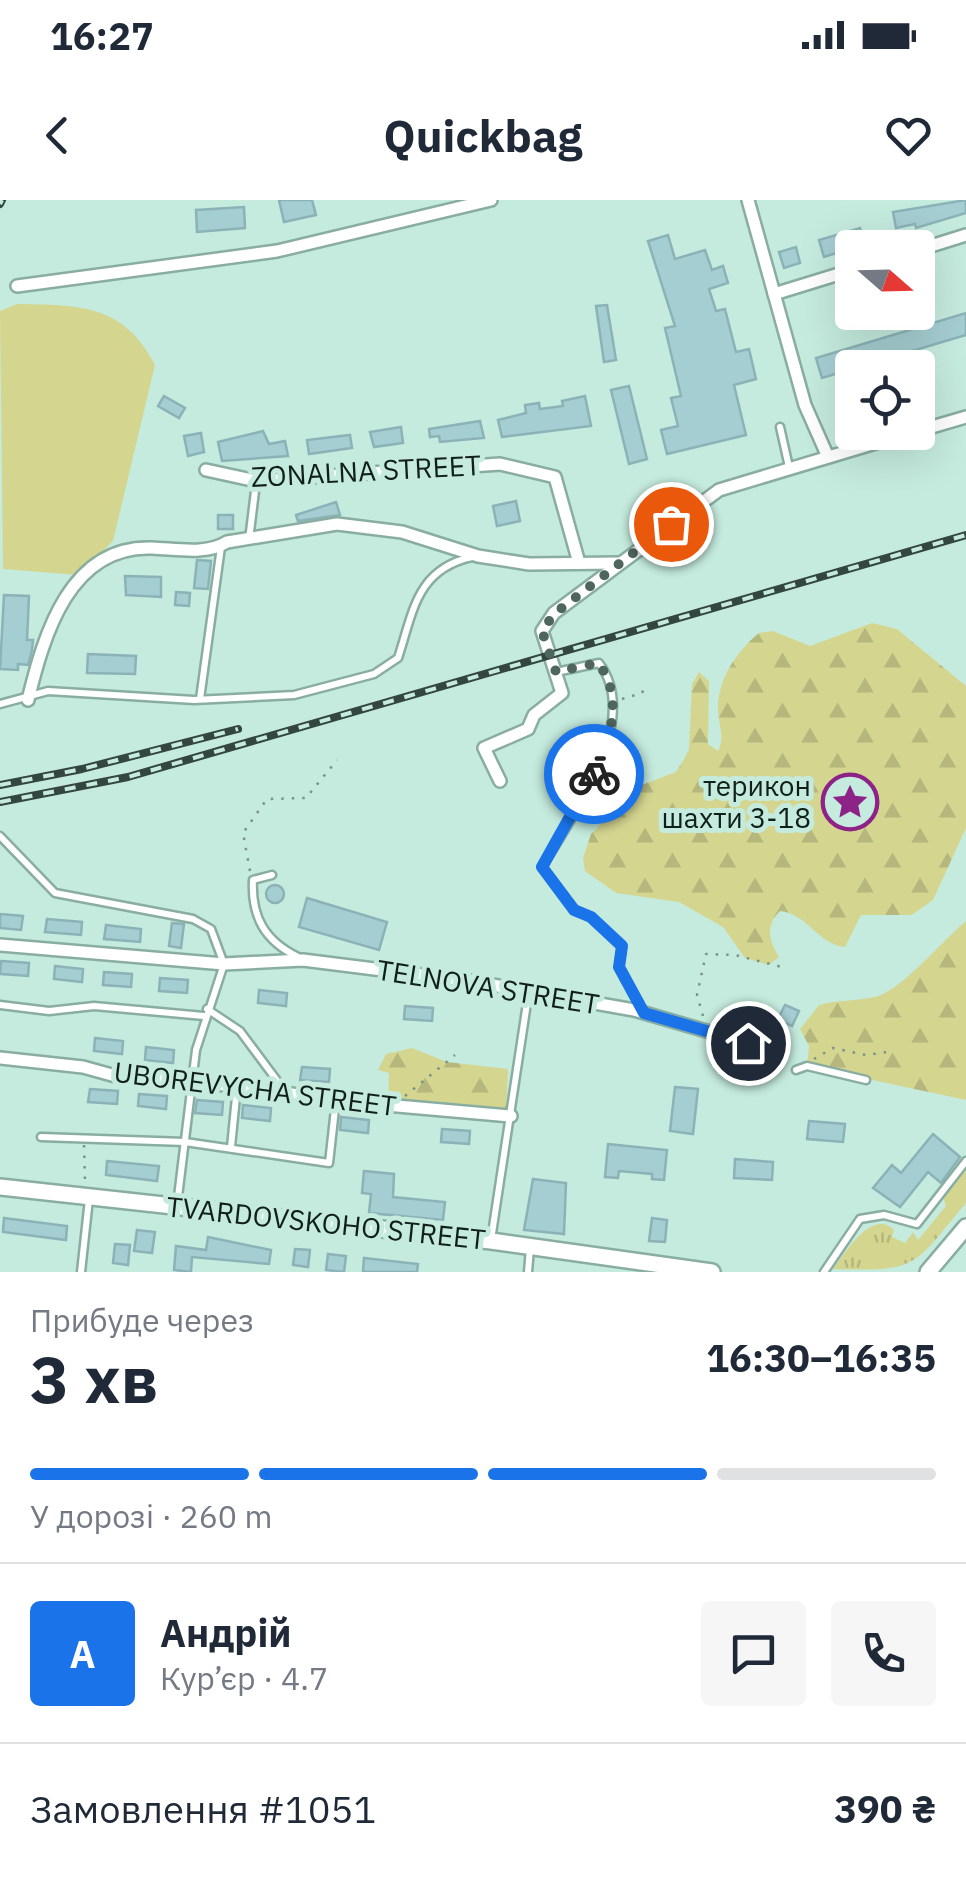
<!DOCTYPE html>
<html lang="uk">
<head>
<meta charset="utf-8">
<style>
	:root { --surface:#fff; --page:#f6f6f7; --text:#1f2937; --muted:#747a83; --line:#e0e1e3; --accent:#1a73e8 }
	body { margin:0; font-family:"IBM Plex Sans",sans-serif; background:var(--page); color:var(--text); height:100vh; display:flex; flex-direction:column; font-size:38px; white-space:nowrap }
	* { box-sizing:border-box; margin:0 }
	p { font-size:32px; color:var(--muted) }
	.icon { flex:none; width:55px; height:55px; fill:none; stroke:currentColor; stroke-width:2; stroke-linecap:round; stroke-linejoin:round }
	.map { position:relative; height:1072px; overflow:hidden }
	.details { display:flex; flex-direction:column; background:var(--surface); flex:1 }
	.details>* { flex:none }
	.needle { width:65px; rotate:110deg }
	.tools { position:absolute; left:835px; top:30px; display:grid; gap:20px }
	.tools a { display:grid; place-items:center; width:100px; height:100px; border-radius:10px; background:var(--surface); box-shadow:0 10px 40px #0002; font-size:50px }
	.pin { position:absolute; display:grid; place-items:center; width:85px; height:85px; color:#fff; margin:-42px; border:5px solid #fff; border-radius:50%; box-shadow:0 2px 10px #0007 }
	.courier { position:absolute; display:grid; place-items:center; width:100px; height:100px; margin:-50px; border:8px solid #1a73e8; border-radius:50%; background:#fff; color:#222; box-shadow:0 2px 12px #0007 }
	.overview em { font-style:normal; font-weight:700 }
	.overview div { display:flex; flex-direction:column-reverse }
	.overview { display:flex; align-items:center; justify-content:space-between; height:170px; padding:0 30px }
	h1 { font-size:65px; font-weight:700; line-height:75px }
	.bar { display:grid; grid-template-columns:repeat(4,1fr); gap:15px 10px; align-content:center; height:120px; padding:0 30px }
	.bar i { height:12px; border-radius:8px; background:var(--line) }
	.bar .selected { background:var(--accent) }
	.bar p { grid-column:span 4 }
	.line { display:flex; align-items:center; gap:25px; padding:0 30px; border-top:2px solid var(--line) }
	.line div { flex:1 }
	.round { display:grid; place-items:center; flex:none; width:105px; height:105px; border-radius:10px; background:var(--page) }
	.status { display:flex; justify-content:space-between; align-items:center; height:70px; padding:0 50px; background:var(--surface); direction:ltr }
	.status svg { height:28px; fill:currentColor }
	header { display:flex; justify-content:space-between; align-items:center; height:130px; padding:0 30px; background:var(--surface); font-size:45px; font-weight:700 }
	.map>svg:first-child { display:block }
</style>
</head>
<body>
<div class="status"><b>16:27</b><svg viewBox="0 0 49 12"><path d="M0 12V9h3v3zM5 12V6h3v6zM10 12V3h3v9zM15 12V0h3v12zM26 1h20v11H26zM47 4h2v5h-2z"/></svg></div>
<header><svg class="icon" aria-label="back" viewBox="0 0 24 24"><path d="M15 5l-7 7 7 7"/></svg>Quickbag<svg class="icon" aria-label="heart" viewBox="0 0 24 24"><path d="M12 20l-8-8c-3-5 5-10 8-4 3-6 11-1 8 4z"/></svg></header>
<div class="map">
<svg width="966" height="1072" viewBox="0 0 966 1072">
	<defs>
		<pattern id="grass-tufts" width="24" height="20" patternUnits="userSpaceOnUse" patternTransform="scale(2.5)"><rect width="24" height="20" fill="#d4d690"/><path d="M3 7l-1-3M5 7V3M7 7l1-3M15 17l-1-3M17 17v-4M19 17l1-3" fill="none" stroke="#b5b77c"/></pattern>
		<pattern id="forest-firs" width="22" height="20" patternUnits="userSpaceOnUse" patternTransform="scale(2.5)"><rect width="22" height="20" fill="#d4d690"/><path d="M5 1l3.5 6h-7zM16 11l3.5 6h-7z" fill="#b5b77c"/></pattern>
	</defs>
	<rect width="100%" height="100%" fill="#c5ebde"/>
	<path fill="url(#grass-tufts)" d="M966 970V1003C913 1066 920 1072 833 1069 845 1053 872 1008 894 1030L892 1037 905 1043 913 1032 918 1040 946 1006 943 997Z"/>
	<g fill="url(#forest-firs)">
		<path d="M872 423 897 429 966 486V628L933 700 912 715H861L845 747C817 744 808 714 780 711 765 726 769 740 779 757L769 765 745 758 723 727 679 702 616 693 585 671 583 658 591 634 639 586 676 572 683 561 689 549 692 484 699 472 709 481 708 544 718 551C725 537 719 527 718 511 717 480 736 452 759 433L773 431 810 446Z"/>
		<path d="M966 721V900L807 866 809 846 800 829 819 805C837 800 856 801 875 797 901 791 942 741 966 721Z"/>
		<path d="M412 848 447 862 508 869 506 916 388 899 389 873 378 870 386 854Z"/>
	</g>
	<path fill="#d4d690" d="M17 104C79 105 124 104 155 165L113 341 78 375 3 369 0 111Z"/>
	<g fill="#a5ced2" stroke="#8bb3b7" stroke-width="2.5">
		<path d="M279 0H312L316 15 284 22Z"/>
		<path d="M966 0V13L916 28 915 24 896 28 893 12Z"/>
		<path d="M244 7 245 28 197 32 196 10Z"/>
		<path d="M860 28 865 44 824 57 819 40Z"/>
		<path d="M668 35 675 59 705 50 712 70 723 66 728 83 709 89 716 111 725 109 736 152 749 149 756 179 734 185 746 235 667 254 661 230 678 226 671 198 681 196 665 128 675 126 648 41Z"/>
		<path d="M796 47 800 63 784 68 779 52Z"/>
		<path d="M607 105 616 160 604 162 596 106Z"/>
		<path d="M966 113V135L822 178 816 158Z"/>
		<path d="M629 186 647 259 629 264 611 190Z"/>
		<path d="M164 196 185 208 179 218 158 206Z"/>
		<path d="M585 196 591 226 502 237 498 220 526 213 525 205 539 203 540 209 563 206 562 201Z"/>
		<path d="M480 221 484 238 440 242 439 236 430 237 429 229Z"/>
		<path d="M401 227 403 243 374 247 370 232Z"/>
		<path d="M263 231 269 244 285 241 288 256 222 261 218 242Z"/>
		<path d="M201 233 204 252 188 256 184 236Z"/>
		<path d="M350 235 352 248 309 254 307 240Z"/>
		<path d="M516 301 520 321 497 326 493 306Z"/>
		<path d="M336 302 340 315 298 321 296 315Z"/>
		<rect x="218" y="315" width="15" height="14"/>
		<path d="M197 360 211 361 208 389 194 388Z"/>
		<path d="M125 376 161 377V397L126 395Z"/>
		<path d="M176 392 190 393 189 406 175 405Z"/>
		<path d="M4 395 29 396 27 440H33L32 450 28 465 18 464V470L0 469Z"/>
		<path d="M88 454 136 456 135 474 87 473Z"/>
		<circle cx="275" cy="694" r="9"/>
		<path d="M307 698 387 722 379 750 299 727Z"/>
		<path d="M0 714 23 716 21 730 0 728Z"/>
		<path d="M47 719 82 722 81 735 45 732Z"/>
		<path d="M172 723 184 724 181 748 169 746Z"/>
		<path d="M106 725 141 729 140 742 104 739Z"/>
		<path d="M1 761 29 763 28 776 0 774Z"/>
		<path d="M55 766 83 769 82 782 54 779Z"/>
		<path d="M104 772 132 774 131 787 103 785Z"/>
		<path d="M160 778 188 780 187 793 159 791Z"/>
		<path d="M259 790 287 793 286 806 258 803Z"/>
		<path d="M785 805 799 811 792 826 778 819Z"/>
		<path d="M405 806 433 808 432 821 404 819Z"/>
		<path d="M743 817 777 828 772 841 739 830Z"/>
		<path d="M95 838 123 841 122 854 94 851Z"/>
		<path d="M146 847 174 850 173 863 145 860Z"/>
		<path d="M302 867 330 869 329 882 300 880Z"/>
		<path d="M675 887 698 889 693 934 670 931Z"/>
		<path d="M90 889 118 891 117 904 88 902Z"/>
		<path d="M139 894 167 896 166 909 138 906Z"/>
		<path d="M197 900 223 902 222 915 195 913Z"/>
		<path d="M243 905 271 908 270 921 242 918Z"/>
		<path d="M341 917 369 920 368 933 340 930Z"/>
		<path d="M809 921 845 924 843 942 807 939Z"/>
		<path d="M442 929 470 931 469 944 441 942Z"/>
		<path d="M933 934 960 957 941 983 928 972 900 1007 873 988 892 965 901 973Z"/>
		<path d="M608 944 667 950 664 980 652 979V974L619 971 618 978 605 977Z"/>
		<path d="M735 959 773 962 772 980 734 978Z"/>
		<path d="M107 961 159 966 157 981 106 975Z"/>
		<path d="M364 971 394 974 393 997 445 1002 443 1020 369 1013 371 994 362 993Z"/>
		<path d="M533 979 566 983 564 1034 524 1030Z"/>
		<path d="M4 1018 67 1026 66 1040 3 1032Z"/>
		<path d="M652 1018 667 1020 665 1042 649 1041Z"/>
		<path d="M137 1030 155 1032 152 1053 134 1051Z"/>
		<path d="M208 1037 271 1050 269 1064 192 1057 191 1072 174 1070 176 1046 206 1050Z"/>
		<path d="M115 1044 130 1045 128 1065 113 1063Z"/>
		<path d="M295 1049 310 1050 308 1067 293 1065Z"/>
		<path d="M328 1054 346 1056 344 1072 326 1070Z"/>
		<path d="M364 1058 418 1064 417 1072H363Z"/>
	</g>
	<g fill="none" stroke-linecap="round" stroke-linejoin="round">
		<g stroke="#89ada1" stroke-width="11">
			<g id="lane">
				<path d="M780 227 789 267"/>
				<path d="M249 340 256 283"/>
				<path d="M556 472 599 463C643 521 572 616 542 667L575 710 591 717 622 746 619 767 643 812"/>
				<path d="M200 499 221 347"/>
				<path d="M0 504 48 491 194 500 294 495 374 474 398 458C413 413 416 369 472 357"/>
				<path d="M0 636 55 693 193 719 211 729 224 764 196 850 177 1005"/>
				<path d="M272 675 253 680C251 717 265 741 298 757"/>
				<path d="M0 805 49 811 94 806 204 816"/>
				<path d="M207 809 240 831 284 890"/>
				<path d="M796 870 807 866 866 880"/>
				<path d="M41 937 185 942 329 963 336 900"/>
				<path d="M231 947 237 887"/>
				<path d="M491 1040 529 790"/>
				<path d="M81 1072 89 999"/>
				<path d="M528 1072 530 1048"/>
				<path d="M824 1072 860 1019 884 1015 917 1024 966 961"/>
			</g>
		</g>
		<g stroke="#89ada1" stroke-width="16">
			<g id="street">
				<path d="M748 0 805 205 828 257"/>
				<path d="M918 50 966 35"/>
				<path d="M17 86 277 51 491 0"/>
				<path d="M774 94 852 70"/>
				<path d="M918 231 966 217"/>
				<path d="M206 270 256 281 500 264 555 277 579 363"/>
				<path d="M28 500C44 434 70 345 152 348 178 349 206 355 227 342L337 324 402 332 478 356 529 364 619 363"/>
				<path d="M500 581 484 548 528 529 534 515 562 493 542 431 554 413 719 290 912 232"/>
				<path d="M0 745 224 764 303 760 470 781 634 810 748 843"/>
				<path d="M0 858 83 867 119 877 194 881 352 902 511 916"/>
			</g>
		</g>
		<g stroke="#89ada1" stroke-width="20">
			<g id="secondary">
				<path d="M0 987 491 1041 712 1072"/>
				<path d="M928 1072 966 1027"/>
			</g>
		</g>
		<g stroke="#78948a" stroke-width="2.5" stroke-dasharray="2.5 8" stroke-linecap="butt">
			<path d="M622 499 642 493 645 487"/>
			<path d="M250 671 243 633 267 599 306 598 337 560"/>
			<path d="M703 816 697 795 706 754 735 755 782 767"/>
			<path d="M814 859 833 848 866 855 887 852"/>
			<path d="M405 896 455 855"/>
			<path d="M84 945 85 982"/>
		</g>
		<use href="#lane" stroke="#fff" stroke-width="6"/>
		<use href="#street" stroke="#fff" stroke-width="11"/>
		<use href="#secondary" stroke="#fff" stroke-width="15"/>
		<g stroke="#334640" stroke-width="8">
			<g id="rail">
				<path d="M0 4 2 0"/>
				<path d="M0 585 82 569 238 529"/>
				<path d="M0 602 128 577 966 335"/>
			</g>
		</g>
		<use href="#rail" stroke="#c5ebde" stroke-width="4" stroke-dasharray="11" stroke-linecap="butt"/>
	</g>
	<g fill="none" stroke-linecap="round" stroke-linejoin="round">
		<path stroke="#4f665f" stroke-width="10" stroke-dasharray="0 18" d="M594 574C611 540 624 496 598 463L556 472 542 431 554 414 671 324"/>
		<path stroke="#1a73e8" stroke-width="12" d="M594 574 542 667 574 710 591 717 622 746 619 767 644 813 748 843"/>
	</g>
	<defs>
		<g id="sight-ring" transform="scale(2.875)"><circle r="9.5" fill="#c5ebde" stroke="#8d2387" stroke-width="1.5"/><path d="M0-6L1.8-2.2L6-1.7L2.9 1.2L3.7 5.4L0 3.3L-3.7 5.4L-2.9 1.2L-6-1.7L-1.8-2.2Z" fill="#8d2387"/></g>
	</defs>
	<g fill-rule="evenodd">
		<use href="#sight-ring" x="850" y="602"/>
	</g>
	<g text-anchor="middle" stroke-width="10" stroke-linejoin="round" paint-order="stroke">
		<g font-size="28" fill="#101f1a" stroke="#c5ebde">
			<text transform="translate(366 271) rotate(-3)" y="10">ZONALNA STREET</text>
			<text transform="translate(488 787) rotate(9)" y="10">TELNOVA STREET</text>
			<text transform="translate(255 889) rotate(7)" y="10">UBOREVYCHA STREET</text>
			<text transform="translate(326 1023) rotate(6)" y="10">TVARDOVSKOHO STREET</text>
		</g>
		<g font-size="28" fill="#101f1a" stroke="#c5ebde" text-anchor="end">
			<text x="811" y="596">терикон<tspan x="811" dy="32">шахти 3-18</tspan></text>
		</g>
	</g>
</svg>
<div class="tools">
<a><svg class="needle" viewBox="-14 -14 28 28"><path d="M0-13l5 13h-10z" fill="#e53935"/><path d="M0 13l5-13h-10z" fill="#747a83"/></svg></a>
<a><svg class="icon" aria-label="locate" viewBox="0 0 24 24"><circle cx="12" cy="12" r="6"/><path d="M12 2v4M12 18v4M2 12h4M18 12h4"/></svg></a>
</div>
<div class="pin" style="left:671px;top:324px;background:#ea580c"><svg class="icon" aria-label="bag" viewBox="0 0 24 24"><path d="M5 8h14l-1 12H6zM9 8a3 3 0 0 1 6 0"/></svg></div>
<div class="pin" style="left:748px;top:843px;background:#1f2937"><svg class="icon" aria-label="home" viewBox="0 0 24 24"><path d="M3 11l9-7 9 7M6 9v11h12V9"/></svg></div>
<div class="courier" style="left:594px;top:574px"><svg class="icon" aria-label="bike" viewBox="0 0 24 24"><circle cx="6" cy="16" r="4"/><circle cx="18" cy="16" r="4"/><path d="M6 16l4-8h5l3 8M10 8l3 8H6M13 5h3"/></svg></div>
</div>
<section class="details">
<div class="overview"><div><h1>3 хв</h1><p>Прибуде через</p></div><em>16:30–16:35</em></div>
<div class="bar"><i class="selected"></i><i class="selected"></i><i class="selected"></i><i></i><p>У дорозі · 260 m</p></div>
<div class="line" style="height:180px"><b class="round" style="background:var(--accent);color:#fff">А</b><div><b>Андрій</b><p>Кур’єр · 4.7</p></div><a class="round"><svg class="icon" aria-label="chat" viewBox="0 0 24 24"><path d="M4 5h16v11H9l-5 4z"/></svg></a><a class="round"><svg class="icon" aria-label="phone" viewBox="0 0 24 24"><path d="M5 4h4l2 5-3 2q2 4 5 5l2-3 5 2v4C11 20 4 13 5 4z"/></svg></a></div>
<div class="line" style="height:130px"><div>Замовлення #1051</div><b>390 ₴</b></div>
</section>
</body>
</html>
